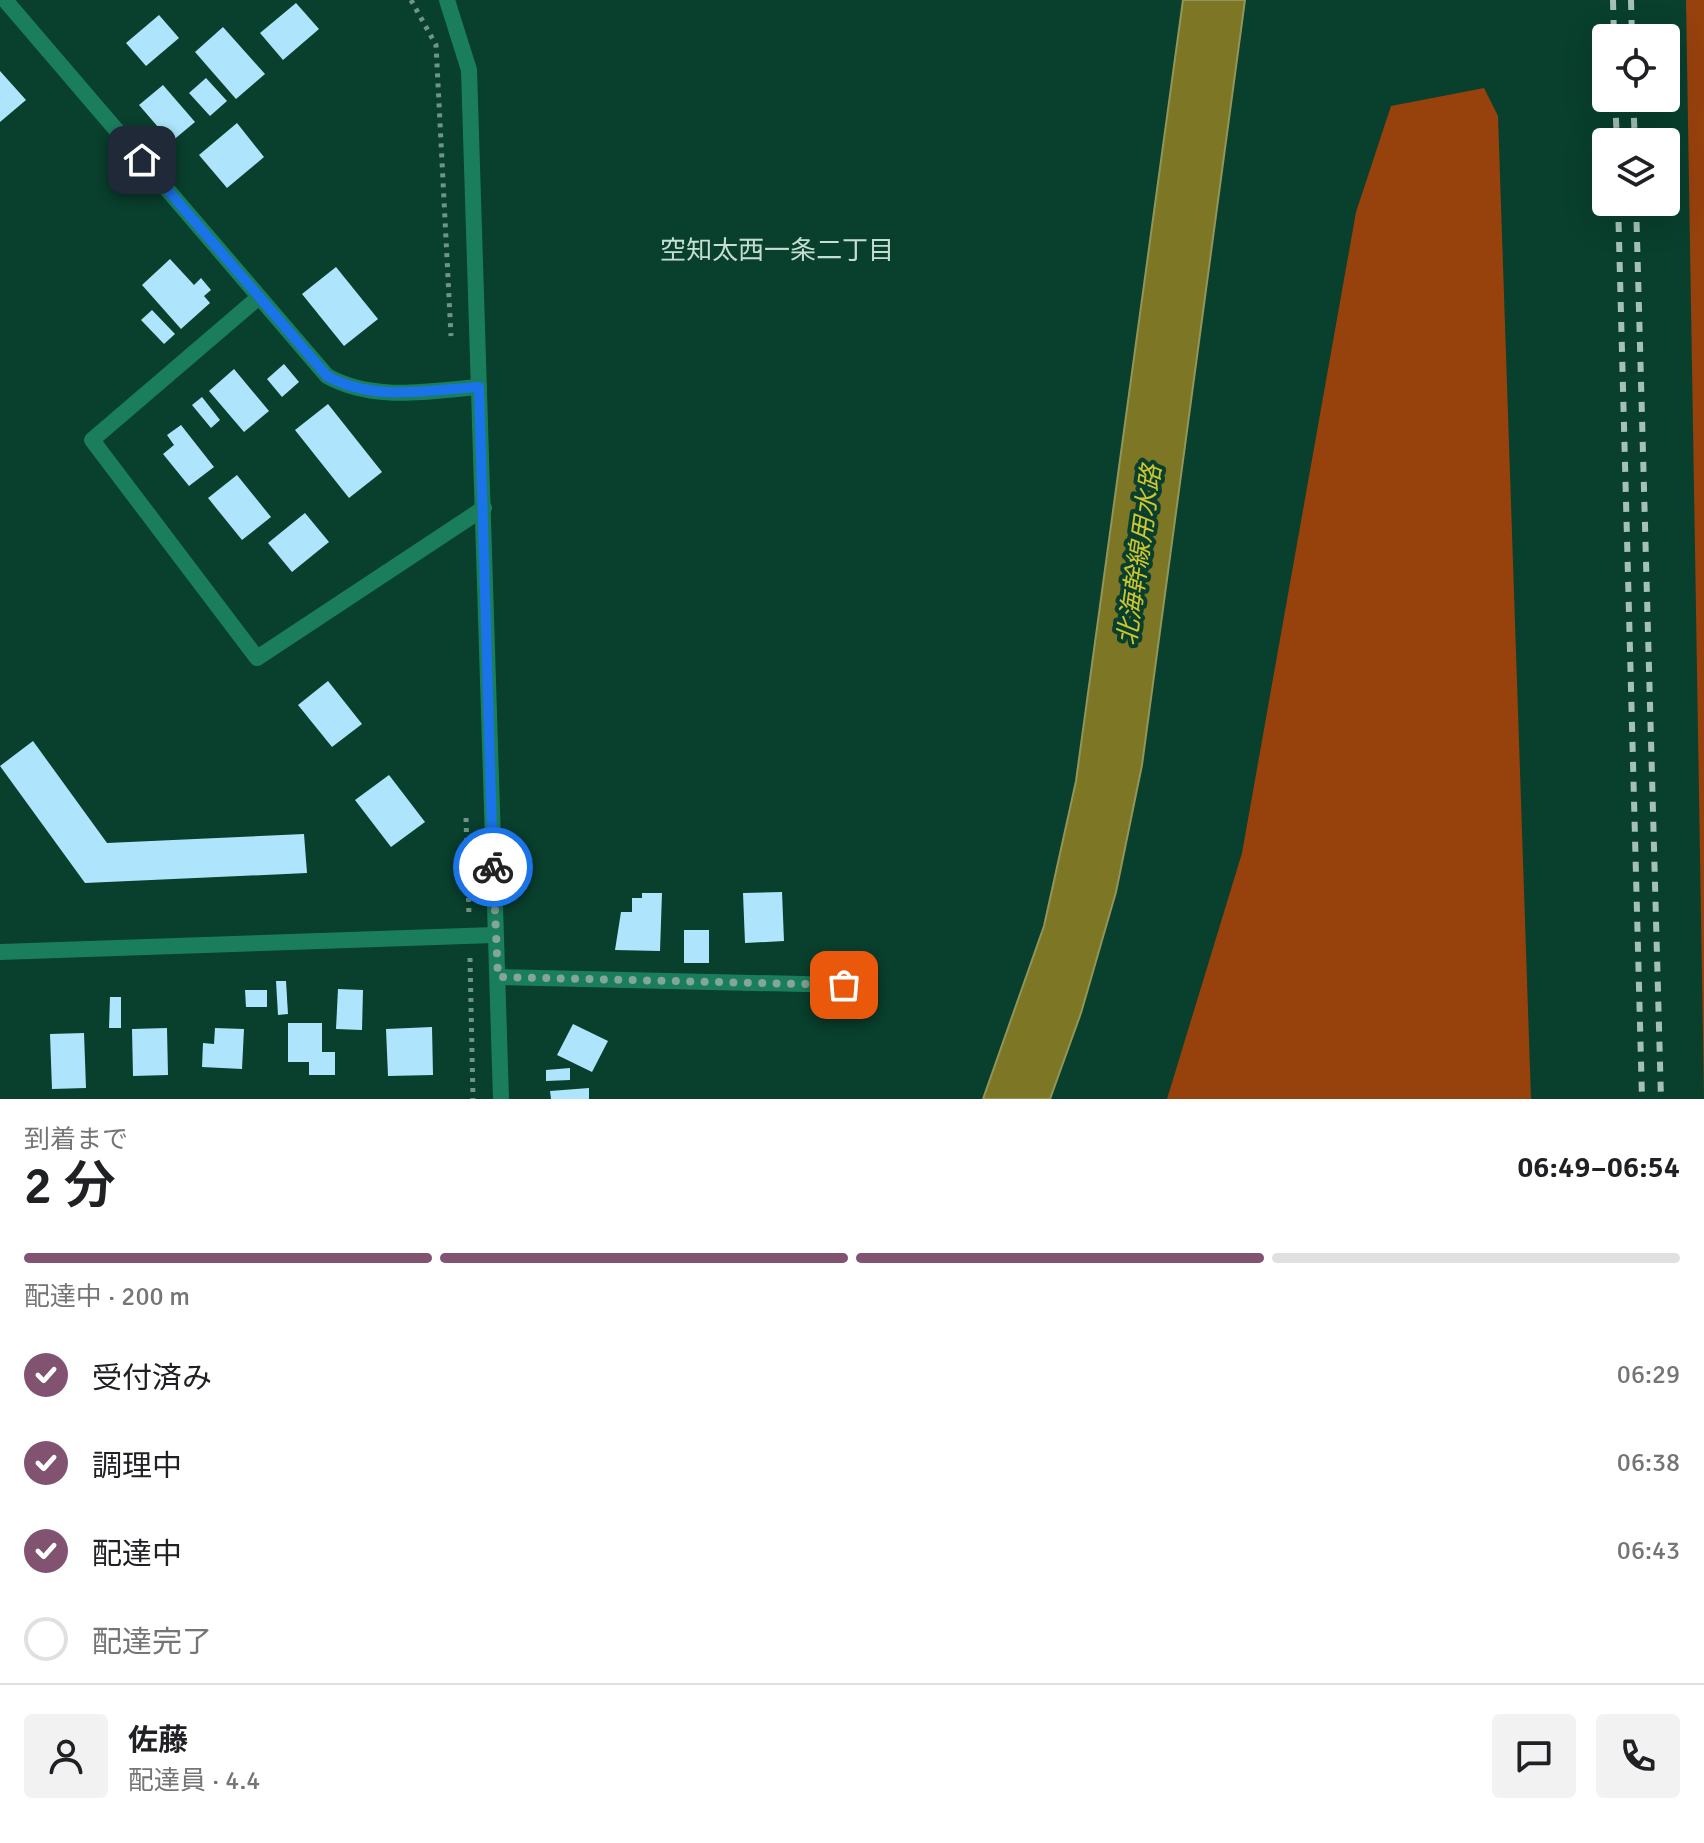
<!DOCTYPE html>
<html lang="ja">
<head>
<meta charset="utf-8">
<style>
	:root { --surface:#fff; --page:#f2f2f2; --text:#202124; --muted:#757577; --line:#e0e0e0; --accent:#815370 }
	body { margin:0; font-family:Signika,"Noto Sans JP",sans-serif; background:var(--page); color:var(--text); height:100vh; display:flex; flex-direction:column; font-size:30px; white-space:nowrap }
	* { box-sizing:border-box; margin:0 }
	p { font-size:26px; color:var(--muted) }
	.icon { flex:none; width:44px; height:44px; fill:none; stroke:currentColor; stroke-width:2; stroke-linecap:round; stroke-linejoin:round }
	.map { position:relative; height:1099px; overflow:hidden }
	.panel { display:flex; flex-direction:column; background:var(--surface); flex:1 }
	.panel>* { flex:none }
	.controls { position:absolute; left:1592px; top:24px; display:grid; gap:16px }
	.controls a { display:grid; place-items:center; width:88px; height:88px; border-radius:8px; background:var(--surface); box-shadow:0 8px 32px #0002; font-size:40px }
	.pin { position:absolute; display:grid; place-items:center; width:68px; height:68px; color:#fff; margin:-34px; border-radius:16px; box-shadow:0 4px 12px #0006 }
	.courier { position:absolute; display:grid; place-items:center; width:80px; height:80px; margin:-40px; border:6px solid #1a73e8; border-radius:50%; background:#fff; color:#222; box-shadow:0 2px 10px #0007 }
	.headline em { font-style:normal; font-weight:600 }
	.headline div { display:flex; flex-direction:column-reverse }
	.headline { display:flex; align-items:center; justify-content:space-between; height:136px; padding:0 24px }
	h1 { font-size:52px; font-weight:600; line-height:60px }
	.bar { display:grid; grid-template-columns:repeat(4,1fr); gap:12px 8px; align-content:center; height:96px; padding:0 24px }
	.bar i { height:10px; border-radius:6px; background:var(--line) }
	.bar .current { background:var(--accent) }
	.bar p { grid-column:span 4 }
	.line { display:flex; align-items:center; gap:20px; padding:0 24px; border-top:2px solid var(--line) }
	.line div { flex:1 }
	.round { display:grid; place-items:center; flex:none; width:84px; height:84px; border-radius:8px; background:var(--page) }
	ol { padding:0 24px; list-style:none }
	li { display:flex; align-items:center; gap:24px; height:88px }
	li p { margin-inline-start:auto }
	li .icon { padding:8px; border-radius:50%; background:var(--accent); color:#fff; stroke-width:4 }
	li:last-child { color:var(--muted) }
	li i { width:44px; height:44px; border:4px solid var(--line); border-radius:50% }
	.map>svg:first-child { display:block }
</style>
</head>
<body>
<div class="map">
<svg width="1704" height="1099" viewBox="0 0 1704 1099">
	<rect width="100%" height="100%" fill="#093f2d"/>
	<g fill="#97410d">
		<path d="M1686 0H1704V1099Z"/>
		<path d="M1484 88 1498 116 1531 1099H1167L1242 853 1356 212 1391 106Z"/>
	</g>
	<path fill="#7c7625" stroke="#929559" stroke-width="2" d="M1183 0H1245L1142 765 1116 892 1081 1013 1050 1099H983L1044 926 1076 781Z"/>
	<g fill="#afe5fc">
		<path d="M296 3 319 29 283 60 260 33Z"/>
		<path d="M159 15 179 38 146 66 126 43Z"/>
		<path d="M223 27 265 74 236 99 195 52Z"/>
		<path d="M0 71 26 100 0 122Z"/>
		<path d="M206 78 227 101 210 116 189 93Z"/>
		<path d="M163 85 195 122 171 142 139 105Z"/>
		<path d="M237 123 264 157 227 188 199 155Z"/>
		<path d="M170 259 194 285 201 278 211 290 204 296 210 303 181 329 142 285Z"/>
		<path d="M336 267 378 319 344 346 302 294Z"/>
		<path d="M152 310 175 334 164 344 141 320Z"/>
		<path d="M284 364 299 382 282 397 267 379Z"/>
		<path d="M234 369 269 411 244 432 209 391Z"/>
		<path d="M202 397 220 420 211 428 192 405Z"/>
		<path d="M328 404 382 472 349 498 295 430Z"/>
		<path d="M181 425 214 467 189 486 163 454 174 445 167 435Z"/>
		<path d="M237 475 271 517 242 540 208 498Z"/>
		<path d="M305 513 329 542 292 572 268 543Z"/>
		<path d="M328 681 362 724 332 747 298 705Z"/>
		<path d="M33 741 107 843 304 834 307 873 85 883 0 766Z"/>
		<path d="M389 775 425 822 391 847 355 800Z"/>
		<path d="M782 892 784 941 745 943 743 893Z"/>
		<path d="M642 893H662L660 951 615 950 621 912H632V898H642Z"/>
		<rect x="684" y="930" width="25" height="33"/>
		<path d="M276 981H286L288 1014 278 1015Z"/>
		<path d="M338 989 363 990 362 1030 336 1029Z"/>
		<path d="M245 990H267V1007H246Z"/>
		<path d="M110 997H121V1028H109Z"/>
		<path d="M288 1023H322V1052H335V1075H309V1062H288Z"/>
		<path d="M573 1024 608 1041 592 1072 557 1055Z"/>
		<path d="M432 1027 433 1075 388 1076 386 1029Z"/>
		<path d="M167 1028 168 1075 133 1076 132 1029Z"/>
		<path d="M215 1028 244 1029 242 1069 202 1067 203 1043 214 1044Z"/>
		<path d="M84 1033 86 1088 52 1089 50 1034Z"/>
		<path d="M570 1068V1080L546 1081V1070Z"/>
		<path d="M589 1088V1099H551L550 1091Z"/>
	</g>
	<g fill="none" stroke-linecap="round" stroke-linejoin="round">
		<g stroke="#6f9586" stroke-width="5" stroke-dasharray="4 6" stroke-linecap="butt">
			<path d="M411 0 436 45 451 336"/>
			<path d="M466 818 469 916"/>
			<path d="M470 958 473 1099"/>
		</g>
		<g stroke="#1a7e5d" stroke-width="16">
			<path d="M5 0 327 376C374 402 428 391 479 387"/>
			<path d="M447 0 469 70 501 1099"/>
			<path d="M259 297 92 440 257 658 484 508"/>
			<path d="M0 952 494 935"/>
			<path d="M498 977 844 985"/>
		</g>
		<g stroke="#a3c1b4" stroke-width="6" stroke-dasharray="10 10" stroke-linecap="butt">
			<path d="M1613 0 1614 38"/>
			<path d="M1631 0 1632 38"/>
			<path d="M1615 98 1617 142"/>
			<path d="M1633 98 1635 142"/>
			<path d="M1618 202 1642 1099"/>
			<path d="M1636 202 1661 1099"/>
		</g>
	</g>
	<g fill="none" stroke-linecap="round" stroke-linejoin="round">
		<path stroke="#83a698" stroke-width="8" stroke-dasharray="0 14.4" d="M493 867 498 977 844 985"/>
		<path stroke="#1a73e8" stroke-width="10" d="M142 160 327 376C374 402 428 390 479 387L493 867"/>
	</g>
	<g text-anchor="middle" stroke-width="8" stroke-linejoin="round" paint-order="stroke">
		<g font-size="26" fill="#c5ded2" stroke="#093f2d">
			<text x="777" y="259">空知太西一条二丁目</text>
		</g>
		<g font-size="26" font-style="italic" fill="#cfc531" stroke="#093f2d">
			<text transform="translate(1139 555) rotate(-82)" y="9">北海幹線用水路</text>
		</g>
	</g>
</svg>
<div class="controls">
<a><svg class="icon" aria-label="locate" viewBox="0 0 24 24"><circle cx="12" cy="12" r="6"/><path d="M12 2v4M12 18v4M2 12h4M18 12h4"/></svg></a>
<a><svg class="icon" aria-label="layers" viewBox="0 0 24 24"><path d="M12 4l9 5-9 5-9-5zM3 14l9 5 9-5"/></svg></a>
</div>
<div class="pin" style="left:844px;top:985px;background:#ea580c"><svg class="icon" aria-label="bag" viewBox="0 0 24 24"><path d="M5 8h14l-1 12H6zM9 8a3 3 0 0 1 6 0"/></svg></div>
<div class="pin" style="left:142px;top:160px;background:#1f2937"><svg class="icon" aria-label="home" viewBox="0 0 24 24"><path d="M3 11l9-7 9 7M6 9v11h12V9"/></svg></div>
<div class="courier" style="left:493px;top:867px"><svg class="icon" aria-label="bike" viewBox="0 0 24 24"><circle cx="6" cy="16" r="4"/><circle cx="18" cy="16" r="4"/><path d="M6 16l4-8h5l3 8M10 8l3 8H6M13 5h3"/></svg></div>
</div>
<section class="panel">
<div class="headline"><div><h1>2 分</h1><p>到着まで</p></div><em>06:49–06:54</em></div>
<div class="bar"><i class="current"></i><i class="current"></i><i class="current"></i><i></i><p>配達中 · 200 m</p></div>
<ol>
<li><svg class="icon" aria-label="check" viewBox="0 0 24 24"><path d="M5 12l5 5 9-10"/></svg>受付済み<p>06:29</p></li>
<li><svg class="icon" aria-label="check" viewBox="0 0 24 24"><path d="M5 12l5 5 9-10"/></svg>調理中<p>06:38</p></li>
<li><svg class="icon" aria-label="check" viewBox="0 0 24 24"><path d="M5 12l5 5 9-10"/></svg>配達中<p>06:43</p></li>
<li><i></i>配達完了</li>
</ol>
<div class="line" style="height:144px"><a class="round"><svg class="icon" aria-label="person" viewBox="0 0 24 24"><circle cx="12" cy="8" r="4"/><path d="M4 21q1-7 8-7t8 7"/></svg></a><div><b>佐藤</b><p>配達員 · 4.4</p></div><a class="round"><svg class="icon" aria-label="chat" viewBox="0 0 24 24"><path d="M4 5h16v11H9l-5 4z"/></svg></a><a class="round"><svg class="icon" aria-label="phone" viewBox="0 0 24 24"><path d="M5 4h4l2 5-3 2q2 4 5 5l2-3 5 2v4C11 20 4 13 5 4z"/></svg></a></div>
</section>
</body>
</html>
